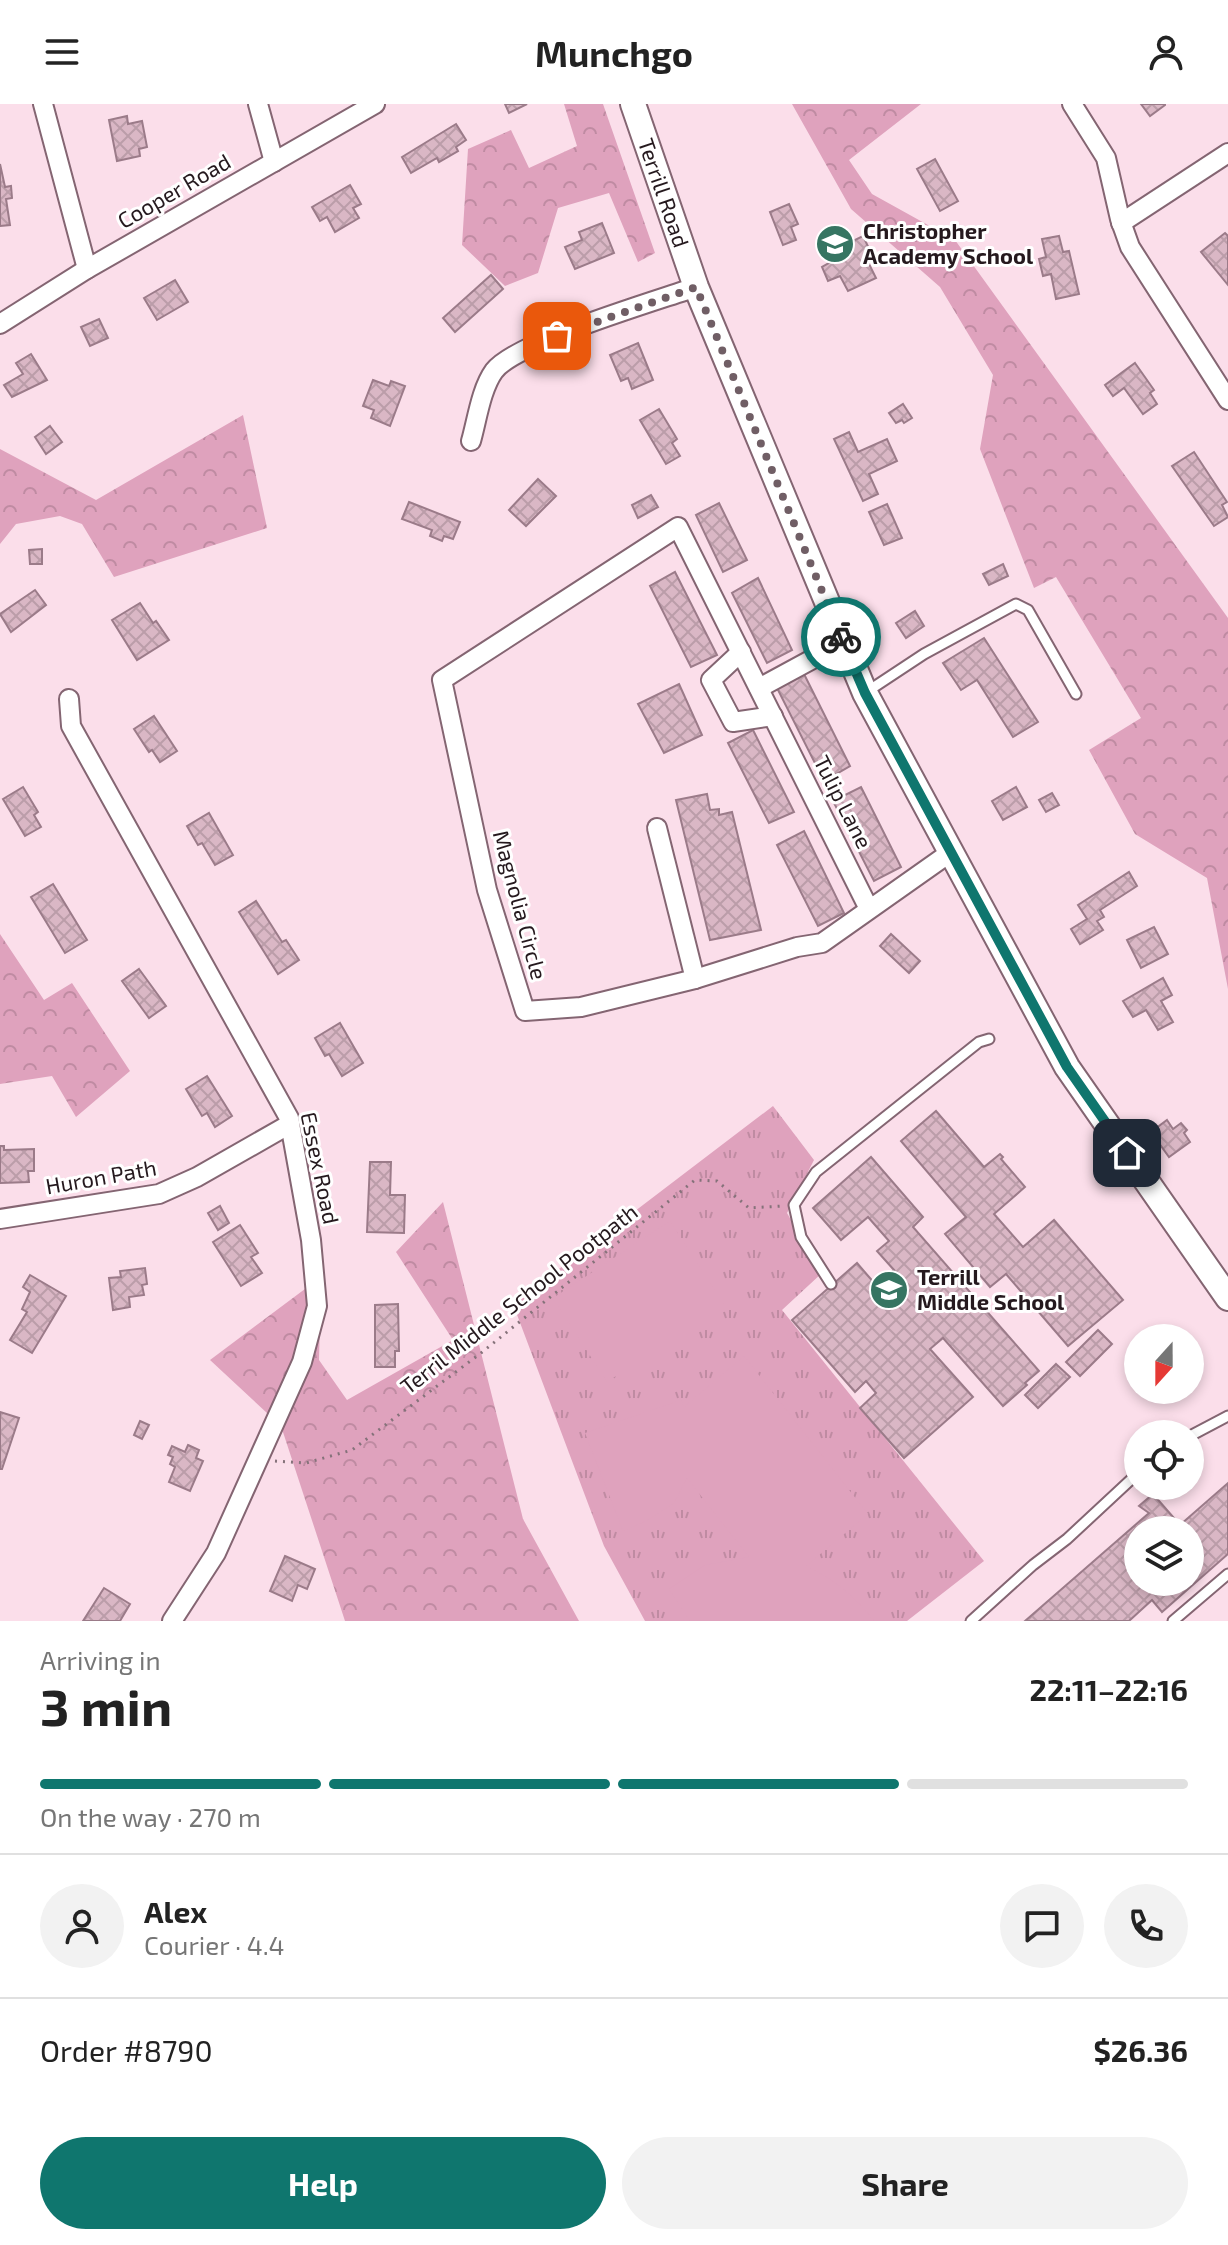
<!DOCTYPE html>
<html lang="en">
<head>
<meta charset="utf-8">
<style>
	:root { --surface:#fff; --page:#f2f2f2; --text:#222; --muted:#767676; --line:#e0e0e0; --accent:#0f766e }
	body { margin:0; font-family:"Exo 2",sans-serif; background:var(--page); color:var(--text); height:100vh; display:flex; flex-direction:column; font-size:30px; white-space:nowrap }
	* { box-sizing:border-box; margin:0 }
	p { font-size:26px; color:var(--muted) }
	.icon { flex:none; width:44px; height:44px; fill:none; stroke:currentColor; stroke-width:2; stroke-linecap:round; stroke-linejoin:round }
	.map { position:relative; height:1517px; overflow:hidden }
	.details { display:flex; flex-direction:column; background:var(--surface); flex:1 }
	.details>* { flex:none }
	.needle { width:52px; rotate:201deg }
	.buttons { position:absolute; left:1124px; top:1220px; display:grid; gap:16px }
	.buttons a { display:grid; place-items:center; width:80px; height:80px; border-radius:50%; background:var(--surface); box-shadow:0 4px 12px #0003; font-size:40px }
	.pin { position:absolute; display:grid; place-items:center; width:68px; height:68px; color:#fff; margin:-34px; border-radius:16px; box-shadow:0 4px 12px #0006 }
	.courier { position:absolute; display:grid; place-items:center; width:80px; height:80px; margin:-40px; border:6px solid #0f766e; border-radius:50%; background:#fff; color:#222; box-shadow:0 2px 10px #0007 }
	.head em { font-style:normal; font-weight:700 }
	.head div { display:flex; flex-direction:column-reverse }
	.head { display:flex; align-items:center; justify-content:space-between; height:136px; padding:0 40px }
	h1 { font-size:52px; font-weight:700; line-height:60px }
	.bar { display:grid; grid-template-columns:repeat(4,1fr); gap:12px 8px; align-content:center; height:96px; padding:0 40px }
	.bar i { height:10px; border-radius:6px; background:var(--line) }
	.bar .selected { background:var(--accent) }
	.bar p { grid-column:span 4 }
	.line { display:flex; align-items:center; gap:20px; padding:0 40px; border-top:2px solid var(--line) }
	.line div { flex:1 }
	.round { display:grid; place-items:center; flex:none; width:84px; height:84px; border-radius:42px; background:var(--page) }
	.cta { display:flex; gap:16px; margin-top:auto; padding:16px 40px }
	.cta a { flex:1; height:92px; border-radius:48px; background:var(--accent); color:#fff; font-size:32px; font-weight:700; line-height:92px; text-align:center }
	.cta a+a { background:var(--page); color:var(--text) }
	header { display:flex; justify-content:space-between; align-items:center; height:104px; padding:0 40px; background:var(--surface); font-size:36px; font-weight:700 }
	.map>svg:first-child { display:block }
</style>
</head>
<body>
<header><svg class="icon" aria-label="menu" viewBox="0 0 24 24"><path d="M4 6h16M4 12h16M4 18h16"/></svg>Munchgo<svg class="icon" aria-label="person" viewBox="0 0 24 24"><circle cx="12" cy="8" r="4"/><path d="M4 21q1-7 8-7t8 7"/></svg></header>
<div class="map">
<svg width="1228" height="1517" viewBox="0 0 1228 1517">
	<defs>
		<pattern id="grass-tufts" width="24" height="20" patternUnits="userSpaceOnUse" patternTransform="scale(2)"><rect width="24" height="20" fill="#dfa2bd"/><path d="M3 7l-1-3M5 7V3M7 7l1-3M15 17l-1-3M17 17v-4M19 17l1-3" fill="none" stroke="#bf8ba2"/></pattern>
		<pattern id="forest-crowns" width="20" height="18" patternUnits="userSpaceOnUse" patternTransform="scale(2)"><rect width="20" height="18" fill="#dfa2bd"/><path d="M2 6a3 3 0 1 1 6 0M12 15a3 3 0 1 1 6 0" fill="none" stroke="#bf8ba2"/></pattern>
		<pattern id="building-cross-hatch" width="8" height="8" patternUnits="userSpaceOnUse" patternTransform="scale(2)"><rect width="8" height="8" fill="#dab7c5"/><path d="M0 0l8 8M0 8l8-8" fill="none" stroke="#bb9da9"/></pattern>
	</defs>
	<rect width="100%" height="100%" fill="#fbdeea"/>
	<path fill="url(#grass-tufts)" d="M773 1002 814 1056 787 1109 822 1169 782 1206 984 1457 907 1517H645L604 1442 513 1200Z"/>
	<g fill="url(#forest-crowns)">
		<path d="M564 0H603L655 149 638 158 609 89 558 104 538 169 505 182 462 141 468 45 511 26 529 64 577 42Z"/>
		<path d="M792 0H921L849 56 872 90 955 136 1228 514V885L1207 774 1135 730 1089 646 1141 614 1056 473 1034 484 980 345 993 271 940 183 851 105Z"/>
		<path d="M243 311 267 424 114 473 82 420 60 412 16 420 0 440V345L96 396Z"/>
		<path d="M0 830 44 896 72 879 130 967 76 1013 52 972 0 980Z"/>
		<path d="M443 1098 523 1415 579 1517H345L281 1322 210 1256 321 1173 319 1256 347 1296 453 1236 396 1148Z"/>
	</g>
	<g fill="#dfa2bd">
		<path d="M670 1117 724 1200 607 1278 553 1194Z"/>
		<path d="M744 1252 868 1410 806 1462C834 1475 855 1492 874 1517H690L669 1485 705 1461 749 1453 687 1374 674 1399 646 1417 623 1427 585 1329 681 1296 684 1303Z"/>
	</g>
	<g fill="url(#building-cross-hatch)" stroke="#9b7b89" stroke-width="2" fill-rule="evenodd">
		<path d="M505 0H527L509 9Z"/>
		<path d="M1141 0H1165V1L1150 12Z"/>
		<path d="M127 12 128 20 142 17 147 43 139 45 140 52 117 57 109 16Z"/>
		<path d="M456 20 466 36 456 43 458 47 439 58 437 54 411 69 402 53Z"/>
		<path d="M935 55 958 97 940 107 917 65Z"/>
		<path d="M0 60 5 83 11 82 12 94 6 95 10 121 0 122Z"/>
		<path d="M350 81 361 100 353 104 359 114 335 128 327 113 320 117 312 103Z"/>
		<path d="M789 100 798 120 791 123 796 136 783 141 770 108Z"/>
		<path d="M602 119 614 149 575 165 565 143 582 136 579 128Z"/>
		<path d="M1225 129 1228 132V181L1201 148Z"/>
		<path d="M863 132 874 155 868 158 876 174 848 187 840 172 828 177 822 163 834 156 830 148Z"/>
		<path d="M1059 132 1063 148 1069 147 1079 190 1056 195 1051 170 1043 172 1039 155 1046 153 1042 135Z"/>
		<path d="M491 171 503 185 455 228 443 214Z"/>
		<path d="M175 176 188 198 157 216 144 194Z"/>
		<path d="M99 215 108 234 90 242 81 223Z"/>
		<path d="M638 239 653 276 632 285 628 274 621 277 610 251Z"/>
		<path d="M31 250 47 276 12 293 4 281 23 270 16 259Z"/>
		<path d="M1135 259 1154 286 1150 289 1157 300 1143 310 1124 284 1113 292 1105 281Z"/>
		<path d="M373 276 389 282 391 277 405 282 390 322 371 314 374 306 363 302Z"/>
		<path d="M903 300 912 314 904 319 902 316 896 319 889 309Z"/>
		<path d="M659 305 677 335 672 339 680 352 666 360 640 316Z"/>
		<path d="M50 322 62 338 46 350 35 333Z"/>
		<path d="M849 328 858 348 887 335 897 357 869 370 878 390 863 397 834 335Z"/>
		<path d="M1194 348 1227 398 1222 401 1228 413 1214 422 1172 362Z"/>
		<path d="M538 375 556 392 526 422 509 406Z"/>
		<path d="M651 391 658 403 638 414 632 401Z"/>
		<path d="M409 398 460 418 453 435 444 432 442 437 430 432 432 426 402 415Z"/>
		<path d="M719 399 747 456 723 468 696 411Z"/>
		<path d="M887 400 902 434 884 441 869 408Z"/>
		<path d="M42 445V460H30L29 446Z"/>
		<path d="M1003 460 1008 472 989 481 983 470Z"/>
		<path d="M675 468 717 551 691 563 650 482Z"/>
		<path d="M758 474 792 546 767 559 732 489Z"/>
		<path d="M35 486 46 501 11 528 0 510Z"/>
		<path d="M140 499 153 519 156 517 169 536 137 556 112 516Z"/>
		<path d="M915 507 924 522 906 534 896 519Z"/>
		<path d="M984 534 1038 618 1013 633 977 576 961 586 943 559Z"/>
		<path d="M804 570 850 662 824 677 777 584Z"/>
		<path d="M679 580 702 631 664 649 638 600Z"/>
		<path d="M154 612 177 647 160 658 152 646 149 648 134 625Z"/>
		<path d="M753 626 794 708 769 719 728 639Z"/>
		<path d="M23 683 38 708 34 711 41 723 25 732 3 695Z"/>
		<path d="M861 683 901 763 874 777 833 697Z"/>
		<path d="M1016 683 1027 703 1003 716 992 697Z"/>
		<path d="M1052 689 1059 701 1046 708 1039 696Z"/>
		<path d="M707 690 710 706 719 705V711L732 708 761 826 710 836 676 696Z"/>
		<path d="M209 709 233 751 215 761 202 739 198 741 187 722Z"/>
		<path d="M804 727 844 809 818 822 777 741Z"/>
		<path d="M1129 768 1137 782 1100 806 1104 813 1097 817 1103 826 1080 840 1071 825 1087 815 1078 801Z"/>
		<path d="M53 780 87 836 65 849 31 793Z"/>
		<path d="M256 797 282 838 286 836 299 856 278 870 239 808Z"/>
		<path d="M1154 823 1168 850 1141 864 1127 836Z"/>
		<path d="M891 830 920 857 909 869 880 842Z"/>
		<path d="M139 865 166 902 149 914 122 877Z"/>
		<path d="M1163 874 1172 891 1161 897 1173 918 1158 926 1146 906 1133 913 1123 897Z"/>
		<path d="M340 919 363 959 342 972 329 950 325 952 315 934Z"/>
		<path d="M207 972 232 1012 215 1023 207 1009 202 1012 186 985Z"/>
		<path d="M936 1007 984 1063 1000 1050 1003 1053 1001 1055 1025 1083 994 1110 1023 1143 1054 1116 1123 1196 1068 1242 1006 1170 990 1183 945 1130 966 1113 901 1037Z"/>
		<path d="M1167 1016 1173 1025 1181 1019 1187 1026 1184 1029 1190 1038 1169 1053 1151 1028Z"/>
		<path d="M0 1042H4V1046L34 1045V1067H28L29 1078 0 1079Z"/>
		<path d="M871 1053 923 1113 913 1123 1039 1267 1025 1279 1027 1281 1003 1302 943 1234 930 1245 973 1293 904 1354 860 1304 876 1289 866 1277 855 1288 792 1216 857 1159 876 1181 894 1166 877 1147 889 1137 868 1113 841 1136 813 1104Z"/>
		<path d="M370 1058H391L390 1091H405L404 1129 367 1128Z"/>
		<path d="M220 1102 229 1119 218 1126 208 1109Z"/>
		<path d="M240 1121 258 1149 251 1153 262 1169 241 1182 213 1138Z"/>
		<path d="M145 1164 147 1180 142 1181 144 1191 129 1193 130 1203 113 1206 109 1174 121 1173 120 1167Z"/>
		<path d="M30 1171 66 1192 32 1249 10 1236 27 1208 22 1205 30 1188 23 1183Z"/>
		<path d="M398 1200 399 1247H395V1263H375V1201Z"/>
		<path d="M1098 1226 1112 1240 1080 1272 1066 1258Z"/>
		<path d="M1056 1260 1070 1273 1038 1304 1025 1291Z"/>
		<path d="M0 1308 19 1314 2 1365H0Z"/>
		<path d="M140 1317 149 1321 142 1335 134 1331Z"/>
		<path d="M188 1341 199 1346 196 1354 203 1357 190 1387 169 1378 175 1363 170 1360 173 1353 168 1351 172 1342 185 1348Z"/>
		<path d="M1228 1379V1450L1162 1508 1152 1496 1129 1517H1025L1149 1409 1139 1402 1153 1390 1180 1421ZM1138 1426H1190V1478H1138Z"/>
		<path d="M285 1452 315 1465 307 1485 298 1481 292 1497 270 1487Z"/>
		<path d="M104 1484 130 1500 120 1517H83Z"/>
	</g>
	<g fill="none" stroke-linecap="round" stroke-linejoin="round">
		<g stroke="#846572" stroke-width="13">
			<g id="lane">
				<path d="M868 587 924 550 1016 500 1028 506 1076 590"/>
				<path d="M831 1180 801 1133 794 1101 816 1068 979 938 989 935"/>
				<path d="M1190 1332 1228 1312"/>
				<path d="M971 1517 1033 1461 1067 1435 1138 1369"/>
				<path d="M1173 1517 1228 1470"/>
			</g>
		</g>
		<g stroke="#846572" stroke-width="22">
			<g id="street">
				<path d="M43 0 87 165"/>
				<path d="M258 0 274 58"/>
				<path d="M1072 0 1106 54 1120 115 1130 143 1228 296"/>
				<path d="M1121 119 1228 49"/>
				<path d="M0 220 87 165 375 0"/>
				<path d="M471 337C477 316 481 285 494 267 516 238 656 197 696 183"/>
				<path d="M741 548 711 576 733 618 773 612"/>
				<path d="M759 584 844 538"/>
				<path d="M69 595 71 622 289 1014 311 1136 317 1202 302 1258 216 1449 172 1517"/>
				<path d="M657 724 695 875"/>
				<path d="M869 805 678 423 442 576 487 786 525 907 581 903 695 875 797 843 822 839 951 748"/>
				<path d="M0 1115 159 1090 197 1073 290 1020"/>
			</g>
		</g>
		<g stroke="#846572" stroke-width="28">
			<g id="secondary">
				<path id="s1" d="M633 0 696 183 865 589 1067 963 1228 1194"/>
			</g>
		</g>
		<path stroke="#85727a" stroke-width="3" stroke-dasharray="2 6" stroke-linecap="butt" d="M275 1357 306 1359 352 1346 481 1249 695 1076 717 1077 749 1104 782 1102"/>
		<use href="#lane" stroke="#fff" stroke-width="9"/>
		<use href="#street" stroke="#fff" stroke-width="18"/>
		<use href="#secondary" stroke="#fff" stroke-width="24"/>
	</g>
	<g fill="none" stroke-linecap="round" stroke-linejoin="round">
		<path stroke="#705e65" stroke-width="8" stroke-dasharray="0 14.4" d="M557 232 696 183 841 533"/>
		<path stroke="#0f766e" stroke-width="10" d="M841 533 865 589 1067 963 1127 1049"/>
	</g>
	<defs>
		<g id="school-disc" transform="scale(2)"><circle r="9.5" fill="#367562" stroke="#fff"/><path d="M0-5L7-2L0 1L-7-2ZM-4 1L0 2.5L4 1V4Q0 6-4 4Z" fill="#fff"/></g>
	</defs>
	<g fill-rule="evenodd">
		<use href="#school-disc" x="835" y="140"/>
		<use href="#school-disc" x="889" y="1186"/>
	</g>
	<g text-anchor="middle" stroke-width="6" stroke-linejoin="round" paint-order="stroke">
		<g font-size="22" fill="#25191e" stroke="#fff">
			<text transform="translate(174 87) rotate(-30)" y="8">Cooper Road</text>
			<text dy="8" stroke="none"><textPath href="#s1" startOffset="94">Terrill Road</textPath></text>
			<text transform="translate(843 698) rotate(63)" y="8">Tulip Lane</text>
			<text transform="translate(520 801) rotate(75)" y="8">Magnolia Circle</text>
			<text transform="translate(320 1064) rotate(78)" y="8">Essex Road</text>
			<text transform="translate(101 1073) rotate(-10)" y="8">Huron Path</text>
			<text transform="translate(519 1195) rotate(-38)" y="8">Terril Middle School Pootpath</text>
		</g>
		<g font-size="22" font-weight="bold" fill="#25191e" stroke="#fff" text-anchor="start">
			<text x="863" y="135">Christopher<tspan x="863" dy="25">Academy School</tspan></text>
			<text x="917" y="1181">Terrill<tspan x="917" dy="25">Middle School</tspan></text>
		</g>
	</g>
</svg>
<div class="buttons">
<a><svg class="needle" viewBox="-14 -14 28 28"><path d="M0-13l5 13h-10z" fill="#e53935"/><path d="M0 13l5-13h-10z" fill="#767676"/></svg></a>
<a><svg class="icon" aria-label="locate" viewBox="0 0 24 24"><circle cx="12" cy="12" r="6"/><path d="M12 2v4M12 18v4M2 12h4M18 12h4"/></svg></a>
<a><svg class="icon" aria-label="layers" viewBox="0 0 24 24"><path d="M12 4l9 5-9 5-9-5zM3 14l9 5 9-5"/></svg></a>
</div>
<div class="pin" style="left:557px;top:232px;background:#ea580c"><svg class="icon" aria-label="bag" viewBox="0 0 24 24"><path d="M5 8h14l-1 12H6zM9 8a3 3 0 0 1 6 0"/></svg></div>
<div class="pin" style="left:1127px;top:1049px;background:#1f2937"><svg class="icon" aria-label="home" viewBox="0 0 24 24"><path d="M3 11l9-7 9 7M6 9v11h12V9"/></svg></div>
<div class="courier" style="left:841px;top:533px"><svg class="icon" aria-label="bike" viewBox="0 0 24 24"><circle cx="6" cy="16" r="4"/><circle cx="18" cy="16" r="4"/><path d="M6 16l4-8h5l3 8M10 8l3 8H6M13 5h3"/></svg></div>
</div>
<section class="details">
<div class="head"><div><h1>3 min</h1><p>Arriving in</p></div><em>22:11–22:16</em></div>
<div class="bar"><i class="selected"></i><i class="selected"></i><i class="selected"></i><i></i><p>On the way · 270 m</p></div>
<div class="line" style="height:144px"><a class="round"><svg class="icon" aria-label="person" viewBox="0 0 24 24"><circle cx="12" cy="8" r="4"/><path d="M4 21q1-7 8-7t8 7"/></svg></a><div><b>Alex</b><p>Courier · 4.4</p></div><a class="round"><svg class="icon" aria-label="chat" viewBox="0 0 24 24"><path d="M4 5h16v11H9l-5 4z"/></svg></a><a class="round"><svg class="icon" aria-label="phone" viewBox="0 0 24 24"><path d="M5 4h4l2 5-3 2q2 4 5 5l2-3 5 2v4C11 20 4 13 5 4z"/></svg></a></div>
<div class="line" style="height:104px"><div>Order #8790</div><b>$26.36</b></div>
<div class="cta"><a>Help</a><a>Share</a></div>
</section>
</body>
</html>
